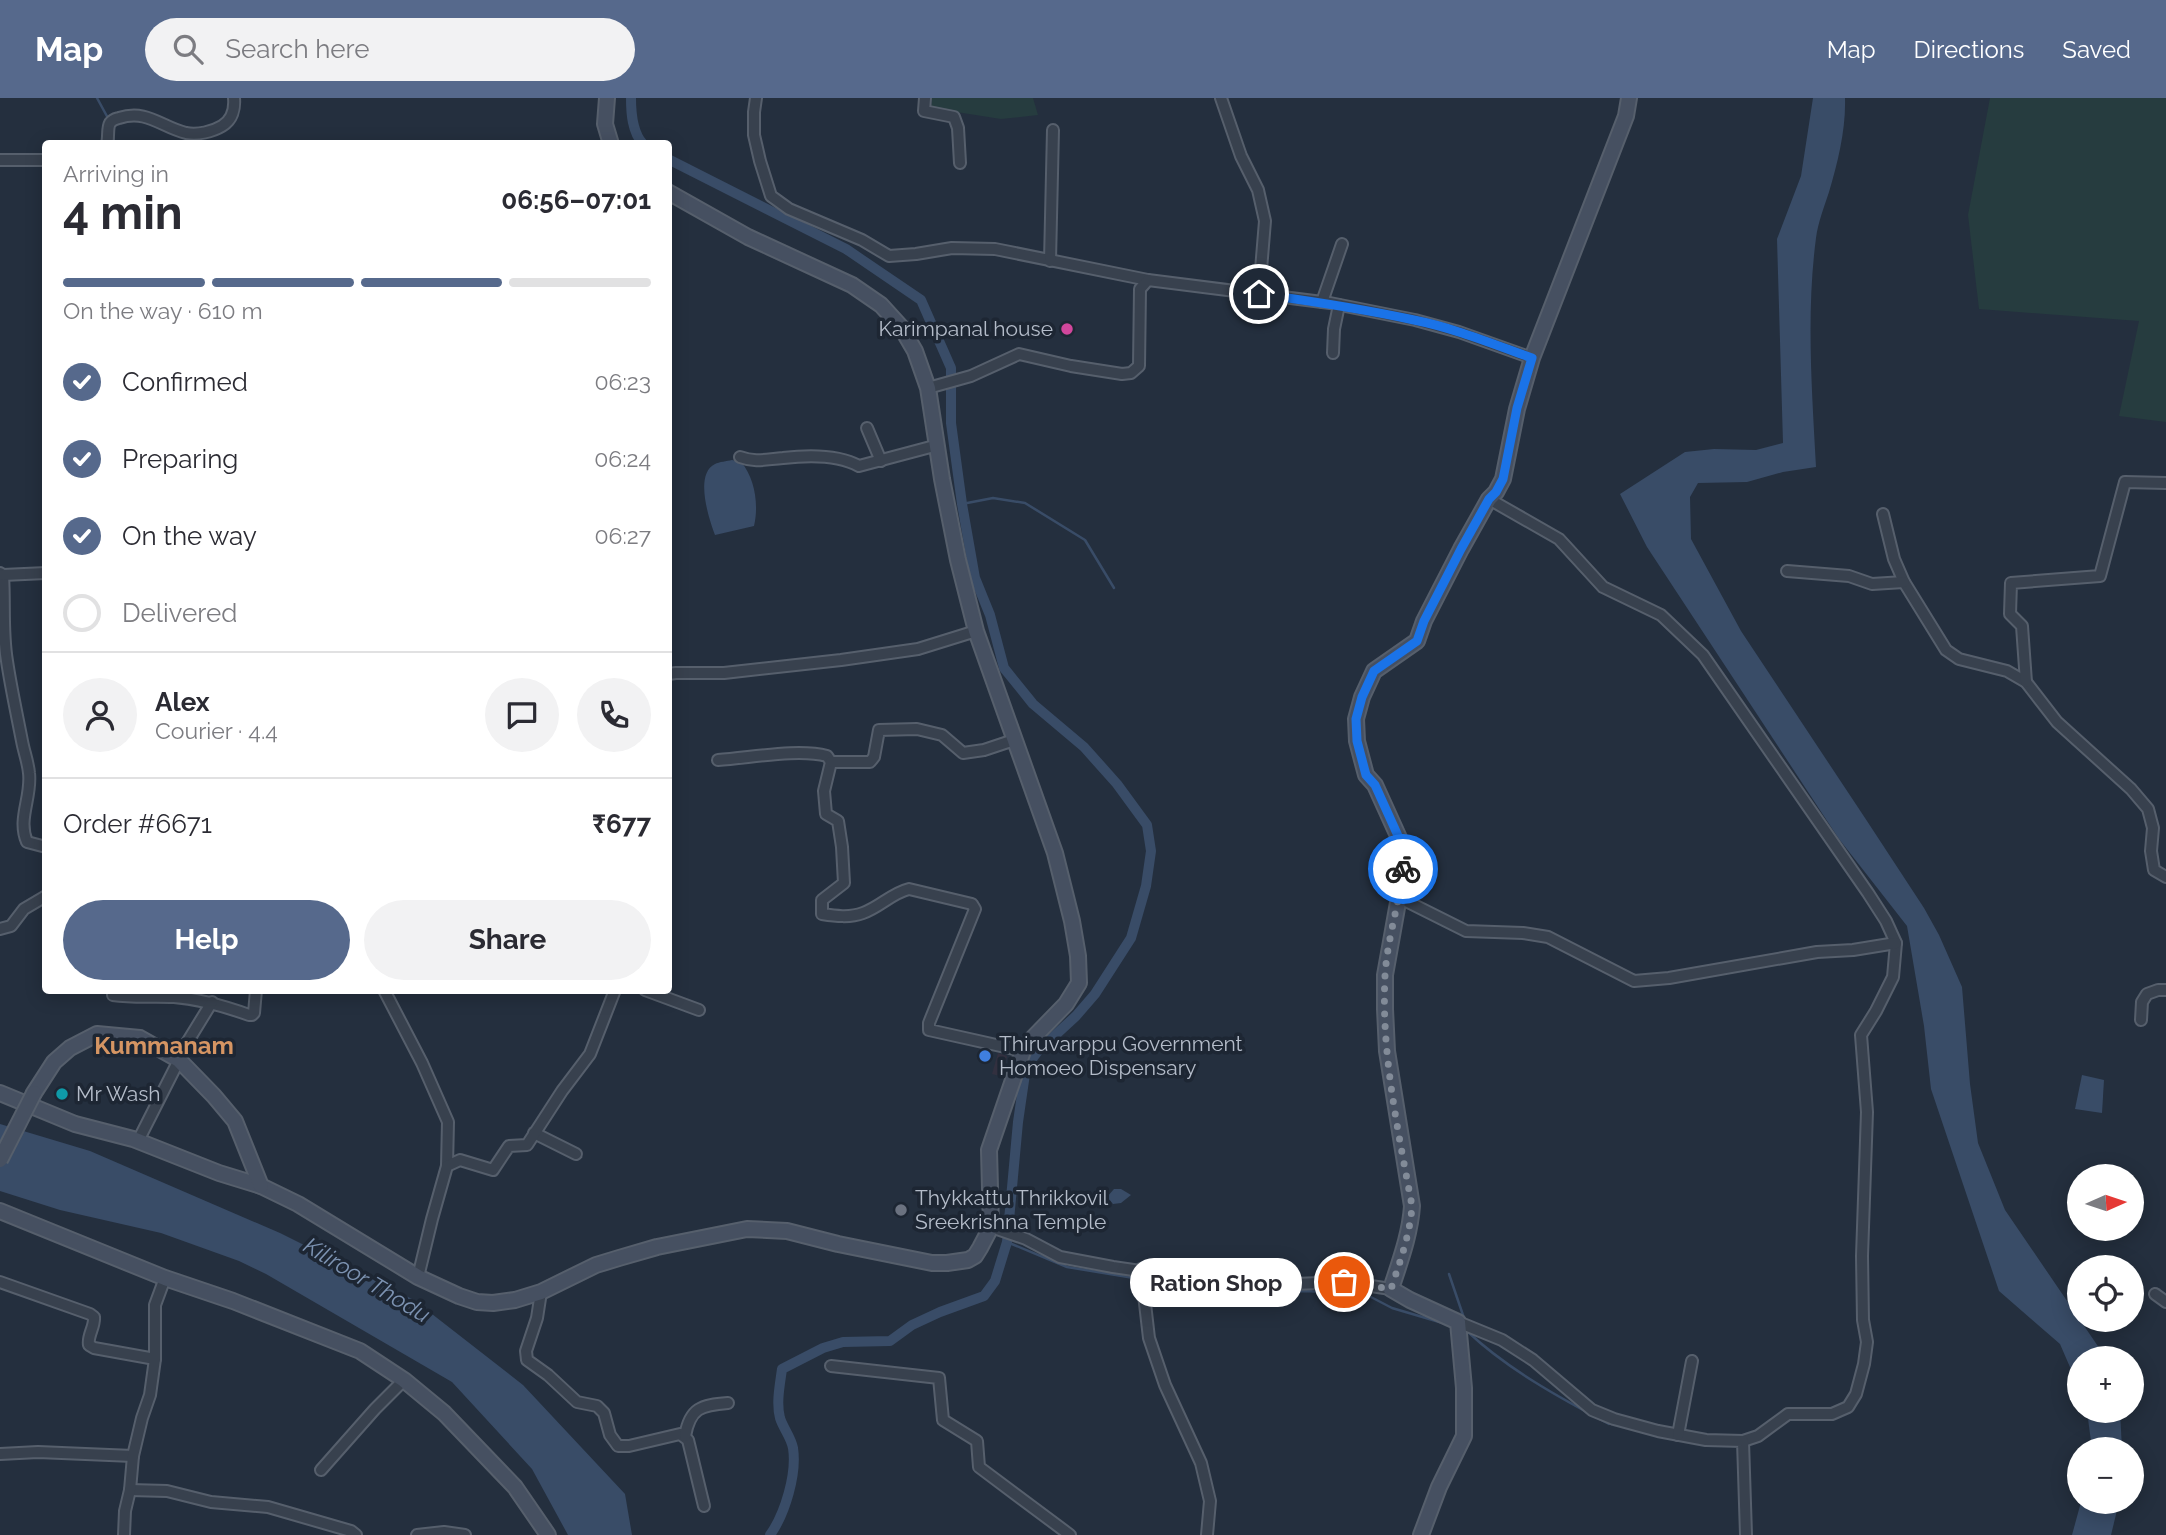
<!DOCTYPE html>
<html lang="en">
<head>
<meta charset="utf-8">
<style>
	:root { --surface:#fff; --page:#f2f2f3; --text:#2b2b33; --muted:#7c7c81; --line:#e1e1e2; --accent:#56698c }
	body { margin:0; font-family:Raleway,sans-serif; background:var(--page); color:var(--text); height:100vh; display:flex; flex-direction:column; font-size:26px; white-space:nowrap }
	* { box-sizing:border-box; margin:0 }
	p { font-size:23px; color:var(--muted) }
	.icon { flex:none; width:38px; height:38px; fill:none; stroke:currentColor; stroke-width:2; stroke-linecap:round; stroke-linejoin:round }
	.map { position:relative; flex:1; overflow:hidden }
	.drawer { position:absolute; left:42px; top:42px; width:630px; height:854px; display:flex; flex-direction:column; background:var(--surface); border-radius:7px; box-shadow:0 4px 18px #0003 }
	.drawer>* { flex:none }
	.needle { width:46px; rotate:87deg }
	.controls { position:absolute; left:2067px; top:1066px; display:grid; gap:14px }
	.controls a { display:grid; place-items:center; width:77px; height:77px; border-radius:50%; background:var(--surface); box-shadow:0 4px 18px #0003; font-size:35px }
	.pin { position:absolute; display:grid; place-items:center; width:60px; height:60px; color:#fff; margin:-30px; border:4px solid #fff; border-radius:50%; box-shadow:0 2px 7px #0007 }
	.courier { position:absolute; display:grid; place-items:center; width:70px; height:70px; margin:-35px; border:5px solid #1a73e8; border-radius:50%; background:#fff; color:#222; box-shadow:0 2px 9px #0007 }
	.bubble { position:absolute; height:49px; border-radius:24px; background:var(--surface); box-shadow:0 4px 18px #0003; font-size:23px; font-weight:700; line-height:49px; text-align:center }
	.head em { font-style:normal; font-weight:700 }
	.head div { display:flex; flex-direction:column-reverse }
	.head { display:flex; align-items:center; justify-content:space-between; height:119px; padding:0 21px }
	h1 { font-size:46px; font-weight:700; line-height:52px }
	.bar { display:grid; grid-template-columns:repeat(4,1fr); gap:10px 7px; align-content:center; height:84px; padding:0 21px }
	.bar i { height:9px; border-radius:5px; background:var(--line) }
	.bar .selected { background:var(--accent) }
	.bar p { grid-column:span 4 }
	.line { display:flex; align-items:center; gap:18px; padding:0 21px; border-top:2px solid var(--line) }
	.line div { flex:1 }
	.round { display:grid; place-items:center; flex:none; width:74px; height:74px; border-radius:37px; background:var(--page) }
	ol { padding:0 21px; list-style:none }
	li { display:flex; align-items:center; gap:21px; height:77px }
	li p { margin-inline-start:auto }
	li .icon { padding:7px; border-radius:50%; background:var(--accent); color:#fff; stroke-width:4 }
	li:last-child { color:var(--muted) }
	li i { width:38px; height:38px; border:4px solid var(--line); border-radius:50% }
	.button { display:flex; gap:14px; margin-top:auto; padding:14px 21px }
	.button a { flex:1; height:80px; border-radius:42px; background:var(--accent); color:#fff; font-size:28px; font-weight:700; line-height:80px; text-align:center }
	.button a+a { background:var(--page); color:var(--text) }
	header { display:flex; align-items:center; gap:42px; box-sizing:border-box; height:98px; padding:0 35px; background:var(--accent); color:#fff }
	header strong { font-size:33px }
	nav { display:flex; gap:38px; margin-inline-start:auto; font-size:24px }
	.search { width:490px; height:63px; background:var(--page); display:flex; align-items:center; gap:18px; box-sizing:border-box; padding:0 24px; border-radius:38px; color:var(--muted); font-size:26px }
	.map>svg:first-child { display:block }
</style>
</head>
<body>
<header>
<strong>Map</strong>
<div class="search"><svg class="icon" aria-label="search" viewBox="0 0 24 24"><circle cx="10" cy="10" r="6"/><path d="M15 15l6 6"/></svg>Search here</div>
<nav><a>Map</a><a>Directions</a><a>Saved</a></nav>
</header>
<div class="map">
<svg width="2166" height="1437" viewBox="0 0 2166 1437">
	<rect width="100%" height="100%" fill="#242f3e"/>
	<path fill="#32303f" d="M998 955 1007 958 1003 979 992 976Z"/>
	<g fill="#263c3f">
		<path d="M932 0H1033L1038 17 1001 21 931 10Z"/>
		<path d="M1990 0H2166V324L2119 318 2139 223 1979 211 1968 117Z"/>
	</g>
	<g fill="#394c67">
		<path d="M1813 0H1845C1846 31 1838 64 1829 94 1824 109 1818 125 1816 140 1806 216 1812 293 1816 369L1783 374 1747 384 1698 385 1690 399 1691 441 1741 533 1867 723 1924 810 1939 837 1962 889 1970 986 1978 1045 2005 1112 2106 1260H2079V1290L2060 1246 1999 1193 1931 991 1924 928 1907 828 1839 741 1647 449 1620 396 1685 354 1714 351 1756 352 1783 345 1777 141 1801 78Z"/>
		<path d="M732 362 741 364C755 380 759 407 754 428L715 437C709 421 694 376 715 366 719 364 727 363 732 362Z"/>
		<path d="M2082 977 2104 982 2102 1015 2075 1011Z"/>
		<path d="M0 1026 90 1053 280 1135 414 1202 523 1287 625 1396 632 1437H568L532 1371 452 1284 266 1176 239 1163 161 1135 60 1112 0 1093Z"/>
		<path d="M1114 1091H1121L1131 1097 1121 1105 1113 1106 1107 1099Z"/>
		<path d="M2087 1313H2120L2122 1351H2092Z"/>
		<path d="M2081 1404H2119L2111 1437H2072Z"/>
	</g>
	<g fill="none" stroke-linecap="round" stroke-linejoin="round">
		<g stroke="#394c67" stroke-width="2.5">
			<path d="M97 0 109 22"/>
			<path d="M113 35 114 46"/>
			<path d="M962 406 993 400 1025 405 1085 442 1114 490"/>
			<path d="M1007 1144 1067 1169 1134 1180"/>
			<path d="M1449 1176 1465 1223"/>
			<path d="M1151 1183 1245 1194 1308 1193 1369 1198 1392 1210 1446 1226"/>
			<path d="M1467 1233C1507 1271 1560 1300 1609 1326"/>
		</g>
		<g stroke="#394c67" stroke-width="10">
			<path d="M631 0C631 15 632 34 643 46"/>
			<path d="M668 61 846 151 921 202 951 270V325L962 406 975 480 990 517 1004 570 1033 606 1084 649 1117 686 1147 727 1151 753 1146 788 1131 840 1095 896 1076 918 1038 953 1026 969 1018 1024 1007 1144 995 1183 984 1198 940 1214 912 1227 890 1243 843 1244 823 1250 782 1271C780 1286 776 1305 780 1320 783 1330 791 1339 793 1350 797 1376 785 1416 770 1437"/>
		</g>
		<g stroke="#565f6c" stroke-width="14">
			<g id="street">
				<path d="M756 0 754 14V37L760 63 771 98 789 111 862 142 889 158 916 156 952 150 995 151 1148 182"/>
				<path d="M925 0 924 13 954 19 958 30 960 65"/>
				<path d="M1221 0 1241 58 1258 92 1265 123 1259 196"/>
				<path d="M107 46C109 39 107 30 110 25 113 21 115 21 119 20 147 11 161 29 186 35 198 37 212 34 222 28 232 22 235 11 234 0"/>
				<path d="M0 62H46"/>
				<path d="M1050 163 1053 32"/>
				<path d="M1322 204 1342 146"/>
				<path d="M1333 255 1334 231 1339 207"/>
				<path d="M928 290 971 278 1019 256 1071 268 1122 276 1131 275 1139 268 1140 191 1148 182 1330 205 1415 222 1459 234 1532 260"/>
				<path d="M867 330 881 363"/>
				<path d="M740 359C756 365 767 361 783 360 808 357 837 356 859 368L938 347"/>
				<path d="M1489 401 1559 441 1603 489 1661 517 1703 557 1868 795 1886 823 1896 845 1893 879 1876 913 1861 937 1867 1014 1862 1158 1863 1222 1867 1244 1864 1266 1856 1296 1848 1309 1832 1316H1788L1758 1338 1743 1343"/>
				<path d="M1883 416 1894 461 1904 484 1946 552 1959 561 2007 573 2026 584 2057 624 2131 691 2148 711 2153 730 2151 753 2154 772 2166 779"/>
				<path d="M1787 473 1849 478 1872 486 1904 484"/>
				<path d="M0 475 3 477C5 506 2 534 7 563 11 590 17 617 22 643 24 654 28 664 29 675 32 699 17 721 27 744L46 749"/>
				<path d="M3 477 46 475"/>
				<path d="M668 576 676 575H724L841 562 918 551 976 533"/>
				<path d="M2026 584 2022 528 2010 516 2011 485 2100 478 2125 384 2166 385"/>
				<path d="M718 662C750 660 798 650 827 658L831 664 824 693 826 716 838 723 842 749 844 785 822 802V816C835 818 850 820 863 815 880 809 892 795 909 791L972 806 975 811 929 925V932L1023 953"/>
				<path d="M831 664H870L874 659 879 632 917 631 942 637 963 655 984 652 1014 642"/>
				<path d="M1398 799 1466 833 1523 835 1548 839 1634 883 1669 880 1817 854 1853 852 1896 845"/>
				<path d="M0 831 11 828 24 811 46 798"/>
				<path d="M113 892V897C133 900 153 898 174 899 200 901 224 908 249 917H252L254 915 256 892"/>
				<path d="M384 892 422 965 448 1024 447 1068"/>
				<path d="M645 892 699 912"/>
				<path d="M2141 922 2142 904 2147 896 2158 892H2166"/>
				<path d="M177 961 212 904"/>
				<path d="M534 1035 576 1056"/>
				<path d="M138 1043 179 962"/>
				<path d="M991 1129 1026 1141 1060 1159 1113 1169 1244 1188 1344 1184 1391 1191"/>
				<path d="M1141 1171 1149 1240 1165 1287 1201 1365 1210 1403 1207 1437"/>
				<path d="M418 1179 432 1121 447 1068 460 1062 493 1072 509 1048 527 1047 562 993 590 956 615 892"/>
				<path d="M0 1184 90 1216 94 1219C95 1229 87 1238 89 1247L94 1250 155 1261"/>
				<path d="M541 1194 537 1220 526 1253 527 1262 548 1277 577 1304 597 1308 604 1315 610 1337 618 1348H629L680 1336 688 1342 704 1408"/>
				<path d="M2155 1196 2166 1204"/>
				<path d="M1458 1224 1502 1242 1533 1262 1592 1312 1614 1321 1658 1333 1706 1342 1743 1343 1746 1437"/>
				<path d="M831 1268 939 1280 943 1322 977 1343 979 1369 1070 1437"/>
				<path d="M1678 1337 1692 1263"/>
				<path d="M685 1338C690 1310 701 1307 728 1305"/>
				<path d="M0 1356 38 1354 133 1358"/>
				<path d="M321 1372 375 1311 404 1282"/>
				<path d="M130 1392 167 1393 211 1404 268 1409 351 1433 356 1437"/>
				<path d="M124 1437 125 1413 130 1392 133 1358 142 1320 150 1297 155 1261V1207L165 1180"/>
				<path d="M417 1437 444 1434 465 1437"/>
			</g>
		</g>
		<g stroke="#565f6c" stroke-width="18">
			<g id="secondary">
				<path d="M607 0 605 26 611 46"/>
				<path d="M0 995 75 1026 133 1041 219 1075 261 1088 298 1106 418 1179 459 1198 477 1204 493 1205 515 1202 541 1194 596 1167 619 1160 657 1149 747 1131 787 1133 838 1146 932 1165H947L968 1162 975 1158 980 1150 991 1129 989 1052 1023 953 1030 943 1066 906 1079 885 1078 858 1072 823 1055 755 976 533 958 462 942 381 928 290 915 253 901 229 881 207 852 187 748 139 668 94"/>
				<path d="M34 995 54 964 70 950 97 936 140 940 179 962 214 998 235 1023 261 1088"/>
				<path d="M0 1113 165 1180 233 1203 360 1253 404 1282 444 1315 515 1389 548 1437"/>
				<path d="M1421 1437 1439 1389 1464 1338V1290L1458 1224 1410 1202 1391 1191C1400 1163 1410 1137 1412 1108L1387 953 1385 911V877L1402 782 1404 751 1375 687 1366 677 1357 643 1356 621 1362 599 1374 573 1417 543 1424 523 1461 451 1489 401 1496 394 1503 381 1517 311 1532 260 1626 18 1629 0"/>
			</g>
		</g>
		<use href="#street" stroke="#38414e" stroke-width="10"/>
		<use href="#secondary" stroke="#465061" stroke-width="14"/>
		<g stroke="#565f6c" stroke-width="18" stroke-linecap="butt">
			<path id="secondary-bridge" d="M0 1062 34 995"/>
		</g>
		<use href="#secondary-bridge" stroke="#465061" stroke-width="14"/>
	</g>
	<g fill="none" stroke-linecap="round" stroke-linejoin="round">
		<path stroke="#828b98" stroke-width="7" stroke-dasharray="0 12.6" d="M1344 1184 1391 1191C1400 1163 1410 1137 1412 1108 1398 1032 1381 955 1385 878 1387 842 1399 807 1403 771"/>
		<path stroke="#1a73e8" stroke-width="9" d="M1259 196C1311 203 1363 211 1414 222 1454 230 1493 246 1532 260L1517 310 1503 381 1496 394 1489 401 1461 451 1424 523 1417 543 1374 573 1362 599 1356 621 1357 643 1366 677 1375 687 1404 751 1403 771"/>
	</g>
	<circle fill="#d1479c" stroke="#1d2633" stroke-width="2.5" cx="1067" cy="231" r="7"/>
	<circle fill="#3f7fe0" stroke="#1d2633" stroke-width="2.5" cx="985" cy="958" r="7"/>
	<circle fill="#0f9aa8" stroke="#1d2633" stroke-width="2.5" cx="62" cy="996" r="7"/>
	<circle fill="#6b7280" stroke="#1d2633" stroke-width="2.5" cx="901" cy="1112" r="7"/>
	<g text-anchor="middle" stroke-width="7" stroke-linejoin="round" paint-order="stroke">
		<g font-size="21" fill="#b4bcc9" stroke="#1d2633" text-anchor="start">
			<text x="1053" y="238" text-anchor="end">Karimpanal house</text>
			<text x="999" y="953">Thiruvarppu Government<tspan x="999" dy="24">Homoeo Dispensary</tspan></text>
			<text x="76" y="1003">Mr Wash</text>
			<text x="915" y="1107">Thykkattu Thrikkovil<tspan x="915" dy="24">Sreekrishna Temple</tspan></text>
		</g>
		<g font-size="23" font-style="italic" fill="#7c92b1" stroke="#1d2633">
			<text transform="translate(367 1182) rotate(31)" y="8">Kiliroor Thodu</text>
		</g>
		<g font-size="24" font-weight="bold" fill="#d59563" stroke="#1d2633">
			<text x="164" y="956">Kummanam</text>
		</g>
	</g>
</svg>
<div class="controls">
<a><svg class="needle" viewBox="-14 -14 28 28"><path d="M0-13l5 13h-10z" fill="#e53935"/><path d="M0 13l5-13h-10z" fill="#7c7c81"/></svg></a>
<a><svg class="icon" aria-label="locate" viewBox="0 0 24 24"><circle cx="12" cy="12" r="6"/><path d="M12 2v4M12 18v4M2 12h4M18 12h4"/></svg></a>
<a>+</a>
<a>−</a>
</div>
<div class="pin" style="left:1344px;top:1184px;background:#ea580c"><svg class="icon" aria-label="bag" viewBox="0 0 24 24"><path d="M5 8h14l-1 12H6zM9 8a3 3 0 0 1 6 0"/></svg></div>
<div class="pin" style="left:1259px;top:196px;background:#1f2937"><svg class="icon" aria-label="home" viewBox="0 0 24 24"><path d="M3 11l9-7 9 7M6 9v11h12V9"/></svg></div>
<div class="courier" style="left:1403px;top:771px"><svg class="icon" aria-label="bike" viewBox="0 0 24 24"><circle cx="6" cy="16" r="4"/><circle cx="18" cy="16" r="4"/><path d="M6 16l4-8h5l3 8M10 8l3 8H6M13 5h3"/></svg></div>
<div class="bubble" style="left:1130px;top:1160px;width:172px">Ration Shop</div>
<section class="drawer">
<div class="head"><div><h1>4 min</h1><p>Arriving in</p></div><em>06:56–07:01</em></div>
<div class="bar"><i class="selected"></i><i class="selected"></i><i class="selected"></i><i></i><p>On the way · 610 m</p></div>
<ol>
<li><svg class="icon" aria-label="check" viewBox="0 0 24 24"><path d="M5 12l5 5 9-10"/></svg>Confirmed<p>06:23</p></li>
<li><svg class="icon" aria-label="check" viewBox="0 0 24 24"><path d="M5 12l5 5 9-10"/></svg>Preparing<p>06:24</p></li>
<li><svg class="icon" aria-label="check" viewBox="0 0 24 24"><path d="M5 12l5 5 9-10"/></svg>On the way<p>06:27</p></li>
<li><i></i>Delivered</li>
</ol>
<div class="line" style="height:126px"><a class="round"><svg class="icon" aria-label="person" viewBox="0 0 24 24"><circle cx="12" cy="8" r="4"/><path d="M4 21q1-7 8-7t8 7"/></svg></a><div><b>Alex</b><p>Courier · 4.4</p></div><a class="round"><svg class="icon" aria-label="chat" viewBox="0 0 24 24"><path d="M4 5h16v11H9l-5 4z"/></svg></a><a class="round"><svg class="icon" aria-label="phone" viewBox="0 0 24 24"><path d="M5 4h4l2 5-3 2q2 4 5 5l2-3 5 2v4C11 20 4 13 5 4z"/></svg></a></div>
<div class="line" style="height:91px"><div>Order #6671</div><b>₹677</b></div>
<div class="button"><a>Help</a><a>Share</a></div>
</section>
</div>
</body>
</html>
